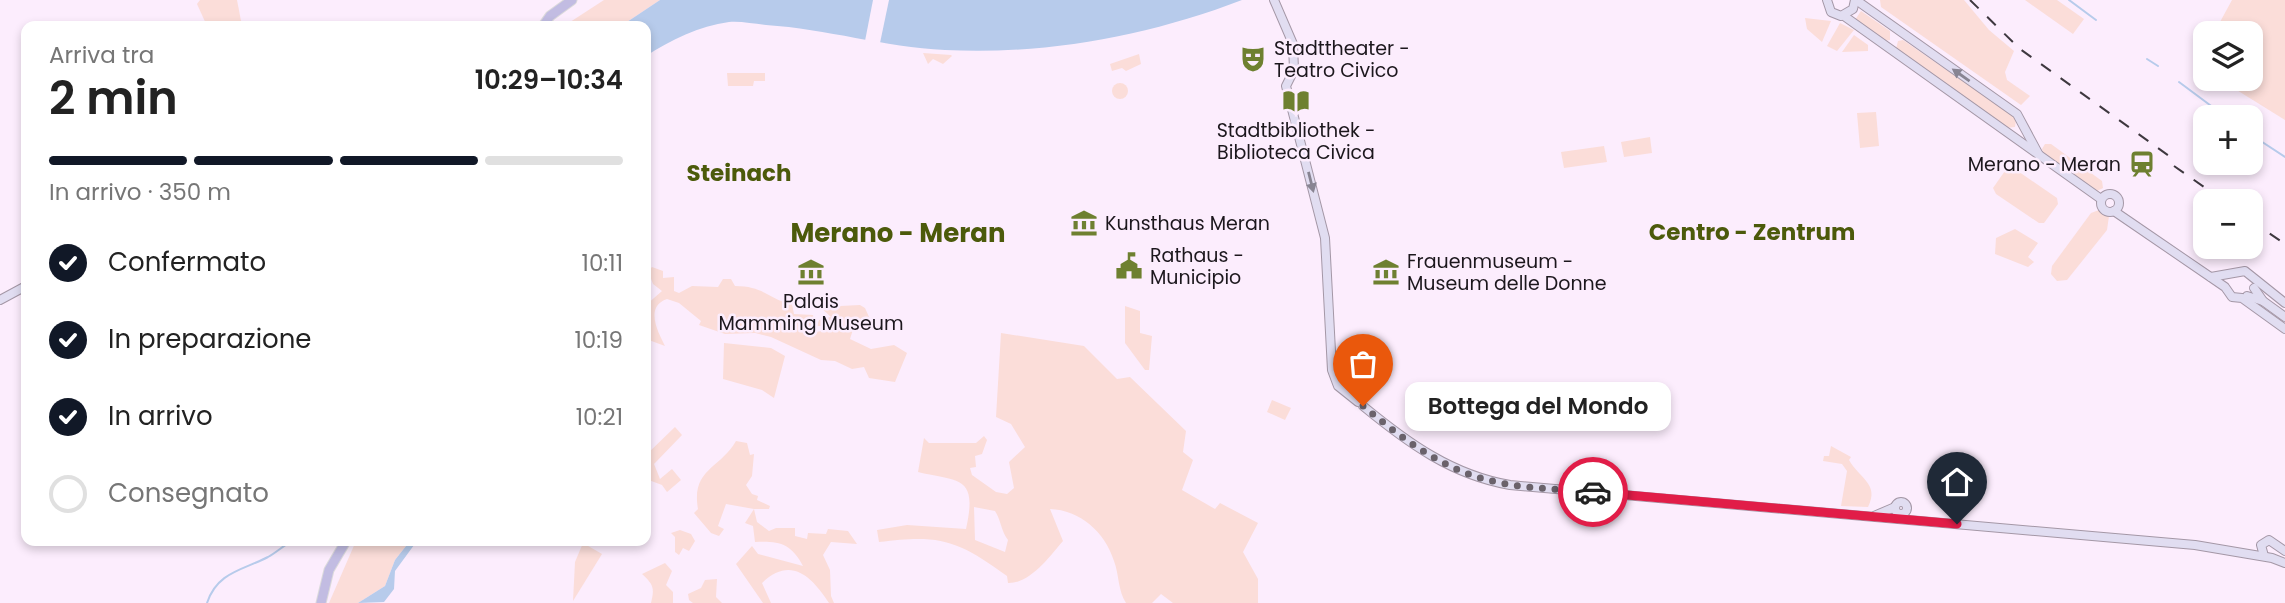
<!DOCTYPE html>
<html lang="it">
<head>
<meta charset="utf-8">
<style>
	:root { --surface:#fff; --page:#f6f6f6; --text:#222; --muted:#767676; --line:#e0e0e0; --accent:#111827 }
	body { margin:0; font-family:Poppins,sans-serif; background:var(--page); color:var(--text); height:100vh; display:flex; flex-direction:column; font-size:26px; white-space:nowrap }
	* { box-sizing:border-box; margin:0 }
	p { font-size:23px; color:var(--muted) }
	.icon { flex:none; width:38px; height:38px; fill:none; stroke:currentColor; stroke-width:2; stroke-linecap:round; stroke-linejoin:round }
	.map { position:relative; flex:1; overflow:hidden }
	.sheet { position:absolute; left:21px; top:21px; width:630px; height:525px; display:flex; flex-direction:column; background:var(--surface); border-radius:14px; box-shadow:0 4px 10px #0003 }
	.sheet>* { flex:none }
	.controls { position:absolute; left:2193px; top:21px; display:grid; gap:14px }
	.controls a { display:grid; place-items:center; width:70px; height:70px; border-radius:14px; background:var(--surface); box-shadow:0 4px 10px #0003; font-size:35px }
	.pin { position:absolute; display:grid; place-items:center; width:60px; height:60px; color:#fff; margin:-72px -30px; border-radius:50% 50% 50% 0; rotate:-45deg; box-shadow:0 0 7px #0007 }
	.pin .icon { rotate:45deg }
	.courier { position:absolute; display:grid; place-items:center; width:70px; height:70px; margin:-35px; border:5px solid #e11d48; border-radius:50%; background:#fff; color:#222; box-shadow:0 2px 9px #0007 }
	.bubble { position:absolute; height:49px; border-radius:14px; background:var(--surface); box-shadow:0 4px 10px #0003; font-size:23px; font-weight:600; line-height:49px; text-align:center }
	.head em { font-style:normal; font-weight:600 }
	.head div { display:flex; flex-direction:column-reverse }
	.head { display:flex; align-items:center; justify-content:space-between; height:119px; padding:0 28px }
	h1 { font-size:46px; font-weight:600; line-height:52px }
	.bar { display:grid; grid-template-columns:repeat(4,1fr); gap:10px 7px; align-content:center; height:84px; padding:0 28px }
	.bar i { height:9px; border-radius:5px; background:var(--line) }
	.bar .selected { background:var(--accent) }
	.bar p { grid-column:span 4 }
	ol { padding:0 28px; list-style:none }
	li { display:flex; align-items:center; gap:21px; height:77px }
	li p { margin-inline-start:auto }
	li .icon { padding:7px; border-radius:50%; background:var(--accent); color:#fff; stroke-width:4 }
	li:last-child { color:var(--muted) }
	li i { width:38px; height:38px; border:4px solid var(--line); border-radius:50% }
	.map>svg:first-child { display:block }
</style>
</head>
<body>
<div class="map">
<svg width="2285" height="603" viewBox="0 0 2285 603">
	<rect width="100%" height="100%" fill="#fcedfd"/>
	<g fill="#fbddd9" fill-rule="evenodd">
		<path d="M200 0H237L242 26H207L197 4Z"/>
		<path d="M604 0H660L621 26H564Z"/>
		<path d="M1880 0H1964L1989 30 2014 51 2005 72 2007 80 2030 96 2021 105 1881 7Z"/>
		<path d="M2025 0H2057L2084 19 2073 34Z"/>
		<path d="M2232 0H2285V120L2219 79H2250V33H2214Z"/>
		<path d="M1861 11 1890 31V40L1884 41 1855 20Z"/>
		<path d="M1805 18 1831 21 1822 42 1807 29Z"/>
		<path d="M1840 23 1854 30 1837 51 1827 46Z"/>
		<path d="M1854 35 1868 45V51L1842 52Z"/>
		<path d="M1903 40 2012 115 2016 120 2015 127 2006 128 1896 49 1898 41Z"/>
		<path d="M923 53 951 55 952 56 943 64 933 59 928 64Z"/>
		<path d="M1139 54 1141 64 1126 71 1122 68 1112 71 1110 64Z"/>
		<path d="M727 73H765V81H754L753 86H728Z"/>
		<circle cx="1120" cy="91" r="8"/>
		<path d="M1876 112 1879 146 1860 148 1857 113Z"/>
		<path d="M1650 137 1652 153 1624 157 1621 142Z"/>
		<path d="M2045 144H2051L2077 163 2070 168 2078 173 2080 165 2102 181 2103 188 2097 191 2044 155 2042 149Z"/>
		<path d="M1604 146 1607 162 1564 168 1561 152Z"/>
		<path d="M2012 167 2057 198 2058 204 2044 223H2039L1996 194 1993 188 2007 168Z"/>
		<path d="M2099 210 2109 216 2107 230 2067 280 2057 281 2051 274 2052 266 2091 213Z"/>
		<path d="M2015 229 2038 243 2028 257 2034 262 2028 267 1995 254 1996 238Z"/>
		<path d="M652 267 663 271V278L674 277V291L679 293 692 286 718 287 723 279H731L735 286C765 286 769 300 792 304L794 314 813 315 816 332 832 329 831 326H817L819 320 831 317 820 307 860 305 865 308 874 328 855 323 850 339 871 349 894 345 907 353 895 382 869 378 864 367 852 369 835 361 821 360 771 337 755 333 725 334 699 325 701 321 679 303 667 299C643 307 660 335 665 346L646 339V305L662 291 653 284 648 271Z"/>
		<path d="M1125 306 1140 311V333L1152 336 1149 370H1145L1125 343Z"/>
		<path d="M1001 333 1084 346 1117 379 1130 377 1186 431 1183 452 1193 460 1182 490 1215 509 1220 503 1258 523 1243 552 1258 579V603H1173L1161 594 1152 603H1126C1118 591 1119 574 1114 561 1105 532 1080 510 1050 509L1063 541C1050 556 1030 584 1008 583L1007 576C958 540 940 534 879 542L877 530 907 525 966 529C978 475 959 482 918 472L924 438 929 443H976L984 436 987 440 982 454 975 456 976 467 970 468 972 475 996 492 1007 494 1014 488 1009 462 1025 447 1011 424 996 417ZM974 507 995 511C1001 520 1001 531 1008 540L1005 552 975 540Z"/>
		<path d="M724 343 771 348 785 356 774 398 762 390 723 379Z"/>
		<path d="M1272 400 1291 408 1285 420 1267 412Z"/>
		<path d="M675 427 682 435 654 464 660 479 672 469 681 480 667 492 662 485 646 479V455Z"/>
		<path d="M736 441 747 443 750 455 754 454 752 476 746 485 752 494 758 496 757 500 770 506 769 509H754L757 522 769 531 776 528H795V536L807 539 808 533 826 534 828 529 848 531 857 544 831 542 823 555 830 570 831 596 834 603H829C812 577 791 555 762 583L771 603H763L736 564 752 546 758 554 803 566C791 543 779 541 755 542L753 526 745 523 754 509 726 504 718 526 724 529 719 536 711 533 694 513 698 509C691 469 720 469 736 441Z"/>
		<path d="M1831 446 1851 457 1849 460C1859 478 1880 484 1868 507L1841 506 1847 471 1842 464 1823 461 1824 456H1829Z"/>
		<path d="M680 530 691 534 695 541 689 551 683 548 679 555 675 552V537L671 533Z"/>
		<path d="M356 541H410L395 560 385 586 358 603H329Z"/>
		<path d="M583 543 602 554 573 601 575 562Z"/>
		<path d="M665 563 672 571 666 585 673 592V603H651C655 588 653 584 642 574Z"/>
		<path d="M717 579 716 597 722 603H693L689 600 688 594 701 588 705 580Z"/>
	</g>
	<g fill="#b7cbeb">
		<path d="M660 0H1242C1148 36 1047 55 945 50 884 47 827 29 766 25 755 24 741 21 729 22 699 26 671 40 646 56V26H621Z"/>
		<path d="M410 541H417L395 571 394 589 384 602 358 603 385 586 395 560Z"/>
	</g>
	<path fill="#fcedfd" d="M873 0H889L880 43 865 41Z"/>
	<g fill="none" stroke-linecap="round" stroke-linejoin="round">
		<g stroke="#b7cbeb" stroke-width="2">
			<path d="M2069 0 2096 20"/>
			<path d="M2147 59 2158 66"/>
			<path d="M2179 82 2226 117"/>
			<path d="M2250 134 2285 157"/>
			<path d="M207 603C217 572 243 570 268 557 277 552 284 545 292 541"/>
		</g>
		<g stroke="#a497a6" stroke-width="10">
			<g id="secondary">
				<path d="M1274 0 1293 44 1294 70"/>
				<path d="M1827 0 1831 12 1841 16 1853 9 1855 0"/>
				<path d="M1856 0 2017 114 2039 155"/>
				<path d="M1844 16 2101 199"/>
				<path d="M1294 70 1286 86 1325 238 1332 370 1338 386 1358 402"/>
				<circle cx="2110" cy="203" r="9"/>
				<path d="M2114 211 2225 287 2232 297 2242 298 2285 329"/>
				<path d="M2211 277 2245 271 2285 303"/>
				<path d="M2254 288 2263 301"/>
				<path d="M2247 296 2263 301 2285 317"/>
				<path d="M0 300 26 286"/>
				<path d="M1363 406C1408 443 1452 475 1510 485L2195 545 2272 558 2285 563"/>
				<circle cx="1901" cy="508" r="6"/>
				<path d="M1874 516 1895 507"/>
				<path d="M2264 556 2261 545 2269 540 2285 551"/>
			</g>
		</g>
		<g stroke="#dbdadb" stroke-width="11">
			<g id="primary">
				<path d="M543 26 550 16 572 0"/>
				<path d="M321 603 329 570 346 541"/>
			</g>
		</g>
		<use href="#secondary" stroke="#e1ddf1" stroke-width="8"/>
		<use href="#primary" stroke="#c2bce2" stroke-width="9"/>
		<g stroke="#3e383f" stroke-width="2" stroke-dasharray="12 12" stroke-linecap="butt">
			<path d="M1970 0 2020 49 2176 161"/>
			<path d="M2174 166 2224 201"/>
			<path d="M2250 220 2285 244"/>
		</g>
	</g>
	<defs><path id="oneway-solid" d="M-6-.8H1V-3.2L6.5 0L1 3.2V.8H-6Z" transform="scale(1.75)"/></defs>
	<g fill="#888492">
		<use href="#oneway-solid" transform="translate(1961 75) rotate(-145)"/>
		<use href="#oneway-solid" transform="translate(1311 182) rotate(76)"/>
	</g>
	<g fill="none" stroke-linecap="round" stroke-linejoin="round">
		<path stroke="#6a626b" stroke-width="7" stroke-dasharray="0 12.6" d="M1363 406C1403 439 1445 472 1497 482 1528 489 1561 489 1593 492"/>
		<path stroke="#e11d48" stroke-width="9" d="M1593 492 1957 524"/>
	</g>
	<defs>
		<g id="theatre-bare" transform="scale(2.1)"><path d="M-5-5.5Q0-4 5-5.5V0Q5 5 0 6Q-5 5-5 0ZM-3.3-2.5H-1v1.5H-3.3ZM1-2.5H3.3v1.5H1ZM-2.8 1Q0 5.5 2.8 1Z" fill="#6e8030" stroke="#fcedfd" stroke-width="2.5" paint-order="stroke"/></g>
		<g id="library-bare" transform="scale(2.1)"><path d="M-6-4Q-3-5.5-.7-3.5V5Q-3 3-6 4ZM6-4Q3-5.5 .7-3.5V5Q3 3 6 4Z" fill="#6e8030" stroke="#fcedfd" stroke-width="2.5" paint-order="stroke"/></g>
		<g id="station-bare" transform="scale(2.1)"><path d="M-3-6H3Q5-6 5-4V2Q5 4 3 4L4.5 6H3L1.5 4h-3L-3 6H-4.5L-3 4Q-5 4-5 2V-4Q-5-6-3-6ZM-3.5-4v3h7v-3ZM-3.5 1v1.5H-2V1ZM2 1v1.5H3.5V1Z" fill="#6e8030" stroke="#fcedfd" stroke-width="2.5" paint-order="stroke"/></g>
		<g id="museum-bare" transform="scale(2.1)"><path d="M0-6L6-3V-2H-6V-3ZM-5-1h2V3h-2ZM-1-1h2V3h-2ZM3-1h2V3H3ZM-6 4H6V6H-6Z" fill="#6e8030" stroke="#fcedfd" stroke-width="2.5" paint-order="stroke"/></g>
		<g id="civic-bare" transform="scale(2.1)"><path d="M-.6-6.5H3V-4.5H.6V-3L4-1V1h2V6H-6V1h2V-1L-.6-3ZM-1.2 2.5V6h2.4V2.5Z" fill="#6e8030" stroke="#fcedfd" stroke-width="2.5" paint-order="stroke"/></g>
	</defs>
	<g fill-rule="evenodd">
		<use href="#theatre-bare" x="1253" y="59"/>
		<use href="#library-bare" x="1296" y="101"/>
		<use href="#station-bare" x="2142" y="164"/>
		<use href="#museum-bare" x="1084" y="223"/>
		<use href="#civic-bare" x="1129" y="266"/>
		<use href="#museum-bare" x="811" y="272"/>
		<use href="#museum-bare" x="1386" y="272"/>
	</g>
	<g text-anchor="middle" stroke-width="5" stroke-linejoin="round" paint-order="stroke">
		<g font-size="19" fill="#1c171d" stroke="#fcedfd" text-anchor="start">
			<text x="1274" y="55">Stadttheater -<tspan x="1274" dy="22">Teatro Civico</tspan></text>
			<text x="1296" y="137" text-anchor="middle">Stadtbibliothek -<tspan x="1296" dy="22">Biblioteca Civica</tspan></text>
			<text x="2121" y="171" text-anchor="end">Merano - Meran</text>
			<text x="1105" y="230">Kunsthaus Meran</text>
			<text x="1150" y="262">Rathaus -<tspan x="1150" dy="22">Municipio</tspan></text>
			<text x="1407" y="268">Frauenmuseum -<tspan x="1407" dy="22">Museum delle Donne</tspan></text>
			<text x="811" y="308" text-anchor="middle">Palais<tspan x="811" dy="22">Mamming Museum</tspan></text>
		</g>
		<g font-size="23" font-weight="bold" fill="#4c5a0b" stroke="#fcedfd">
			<text x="739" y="181">Steinach</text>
			<text x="1752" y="240">Centro - Zentrum</text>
		</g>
		<g font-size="26" font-weight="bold" fill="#4c5a0b" stroke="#fcedfd">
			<text x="898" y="242">Merano - Meran</text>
		</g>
	</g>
</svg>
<div class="controls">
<a><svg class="icon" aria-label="layers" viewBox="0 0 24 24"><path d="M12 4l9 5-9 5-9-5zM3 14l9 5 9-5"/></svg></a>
<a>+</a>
<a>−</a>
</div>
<div class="pin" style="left:1363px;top:406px;background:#ea580c"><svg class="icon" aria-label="bag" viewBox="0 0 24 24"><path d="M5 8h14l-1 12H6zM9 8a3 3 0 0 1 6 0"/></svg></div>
<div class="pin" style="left:1957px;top:524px;background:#1f2937"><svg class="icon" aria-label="home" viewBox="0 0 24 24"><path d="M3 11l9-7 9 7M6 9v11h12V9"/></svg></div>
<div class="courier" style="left:1593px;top:492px"><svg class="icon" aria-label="car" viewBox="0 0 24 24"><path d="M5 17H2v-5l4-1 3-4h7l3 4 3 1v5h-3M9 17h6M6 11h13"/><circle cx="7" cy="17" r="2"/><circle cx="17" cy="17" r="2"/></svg></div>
<div class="bubble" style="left:1405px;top:382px;width:266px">Bottega del Mondo</div>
<section class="sheet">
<div class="head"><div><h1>2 min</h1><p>Arriva tra</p></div><em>10:29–10:34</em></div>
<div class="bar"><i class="selected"></i><i class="selected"></i><i class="selected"></i><i></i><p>In arrivo · 350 m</p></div>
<ol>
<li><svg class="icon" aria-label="check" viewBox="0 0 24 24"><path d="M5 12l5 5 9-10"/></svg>Confermato<p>10:11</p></li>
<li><svg class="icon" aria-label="check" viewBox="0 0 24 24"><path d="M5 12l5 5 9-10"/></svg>In preparazione<p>10:19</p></li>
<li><svg class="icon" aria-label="check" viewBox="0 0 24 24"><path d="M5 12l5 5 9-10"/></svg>In arrivo<p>10:21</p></li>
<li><i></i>Consegnato</li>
</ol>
</section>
</div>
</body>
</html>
